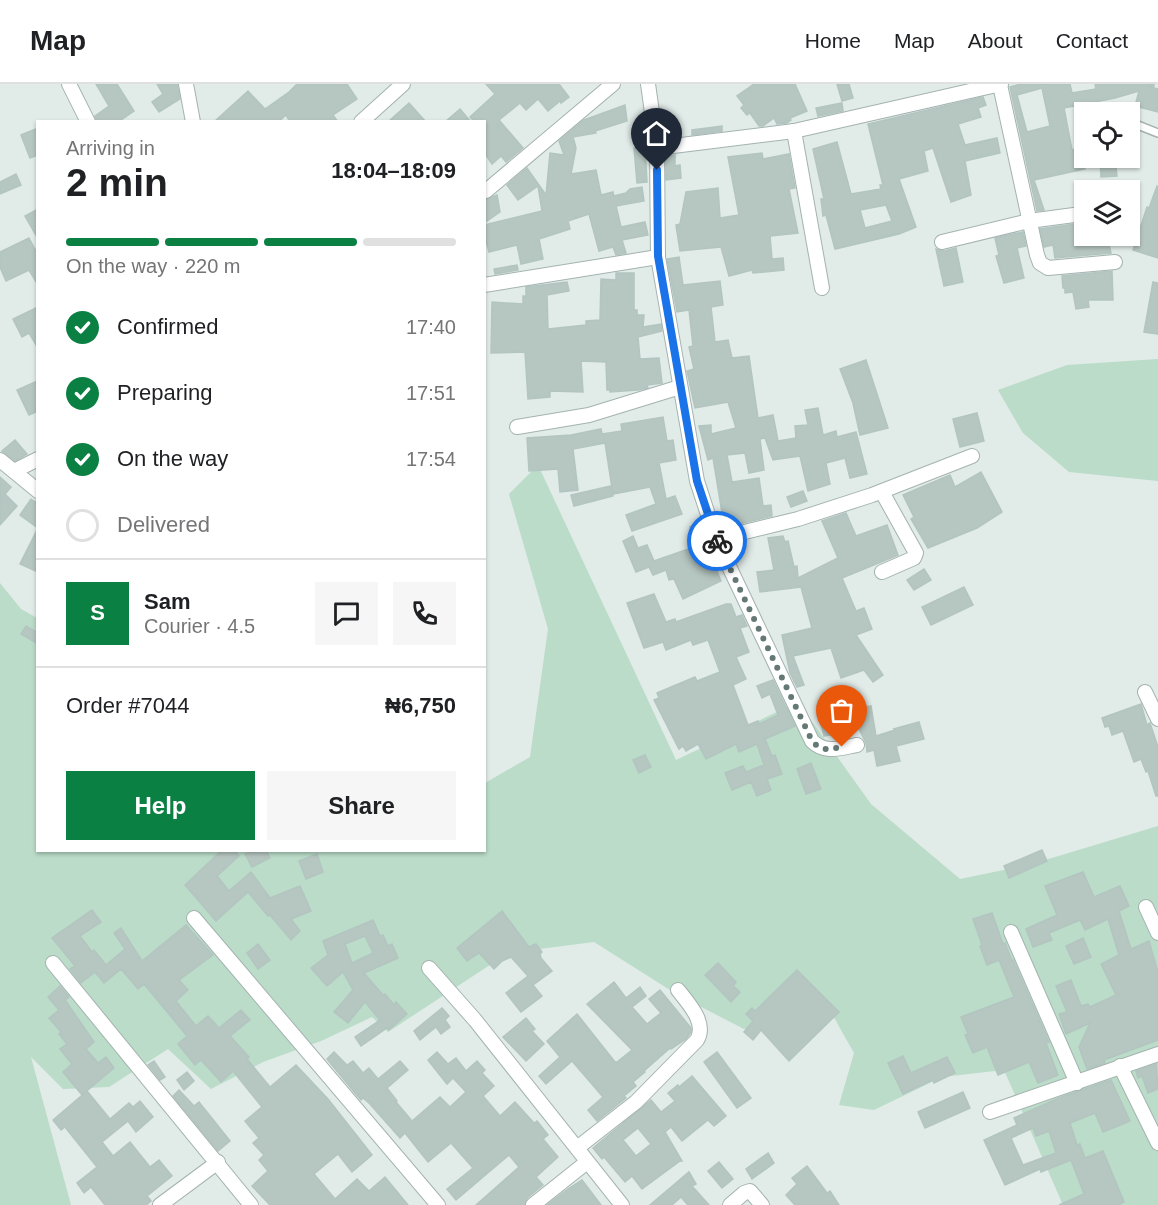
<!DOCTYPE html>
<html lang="en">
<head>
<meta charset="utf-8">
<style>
	:root { --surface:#fff; --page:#f6f6f6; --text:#202124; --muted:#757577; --line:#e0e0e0; --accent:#0b8043 }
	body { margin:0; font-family:Arial,sans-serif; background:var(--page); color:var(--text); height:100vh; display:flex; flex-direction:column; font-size:22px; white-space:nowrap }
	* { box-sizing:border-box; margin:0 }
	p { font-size:20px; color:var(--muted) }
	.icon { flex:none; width:33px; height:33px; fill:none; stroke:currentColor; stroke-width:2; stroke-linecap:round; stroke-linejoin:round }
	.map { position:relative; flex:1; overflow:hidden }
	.sheet { position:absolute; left:36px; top:36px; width:450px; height:732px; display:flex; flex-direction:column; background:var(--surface); border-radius:0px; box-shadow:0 2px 4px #0004 }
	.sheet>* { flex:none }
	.controls { position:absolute; left:1074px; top:18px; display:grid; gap:12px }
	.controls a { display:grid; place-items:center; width:66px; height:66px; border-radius:0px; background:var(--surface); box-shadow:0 2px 4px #0004; font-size:30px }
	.pin { position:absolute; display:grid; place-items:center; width:51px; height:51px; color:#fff; margin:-62px -26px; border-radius:50% 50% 50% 0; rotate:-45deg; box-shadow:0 0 6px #0007 }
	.pin .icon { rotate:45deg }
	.courier { position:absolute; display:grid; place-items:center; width:60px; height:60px; margin:-30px; border:4px solid #1a73e8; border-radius:50%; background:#fff; color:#222; box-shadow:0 2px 8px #0007 }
	.head em { font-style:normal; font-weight:800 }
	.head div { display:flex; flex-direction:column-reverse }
	.head { display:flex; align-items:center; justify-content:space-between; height:102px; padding:0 30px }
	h1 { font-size:39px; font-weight:800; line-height:45px }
	.bar { display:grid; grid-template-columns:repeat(4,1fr); gap:9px 6px; align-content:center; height:72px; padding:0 30px }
	.bar i { height:8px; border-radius:4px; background:var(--line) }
	.bar .on { background:var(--accent) }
	.bar p { grid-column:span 4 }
	.line { display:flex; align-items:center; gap:15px; padding:0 30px; border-top:2px solid var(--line) }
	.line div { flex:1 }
	.round { display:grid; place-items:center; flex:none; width:63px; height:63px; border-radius:0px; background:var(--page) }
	ol { padding:0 30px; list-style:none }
	li { display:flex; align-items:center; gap:18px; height:66px }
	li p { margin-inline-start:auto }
	li .icon { padding:6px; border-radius:50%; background:var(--accent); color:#fff; stroke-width:4 }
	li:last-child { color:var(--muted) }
	li i { width:33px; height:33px; border:3px solid var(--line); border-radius:50% }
	.cta { display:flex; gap:12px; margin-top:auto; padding:12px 30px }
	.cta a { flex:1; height:69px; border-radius:0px; background:var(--accent); color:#fff; font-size:24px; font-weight:800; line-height:69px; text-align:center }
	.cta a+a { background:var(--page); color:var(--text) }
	header { display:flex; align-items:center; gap:36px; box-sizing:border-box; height:84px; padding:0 30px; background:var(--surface); border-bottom:2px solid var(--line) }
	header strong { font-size:28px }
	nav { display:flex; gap:33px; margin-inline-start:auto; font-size:21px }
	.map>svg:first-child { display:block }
</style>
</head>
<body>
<header>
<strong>Map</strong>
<nav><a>Home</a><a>Map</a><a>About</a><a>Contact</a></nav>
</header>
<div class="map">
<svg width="1158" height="1121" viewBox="0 0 1158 1121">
	<rect width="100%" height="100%" fill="#e1ebe8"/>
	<g fill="#badcc8">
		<path d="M1158 275V397L1069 388 1023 349 998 306 1067 281Z"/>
		<path d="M538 381 676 676 798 618 871 720 960 795 1032 780 1158 742V1121H1063L1004 986 942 993 874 1026 839 1021 854 969 832 930 744 945 678 911 594 858 508 869 388 948 372 933 321 957 263 978 211 1005 168 965 109 1003 63 1005 31 973 71 1121H0V499L21 525 37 534 38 766H484L485 699 530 673 548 545 509 410Z"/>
	</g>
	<g fill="#b6c6c1" stroke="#b3c5c0" stroke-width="1.5" fill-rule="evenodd">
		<path d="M96 0H117L134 27 118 38H97L95 32 109 22Z"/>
		<path d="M157 0H177L180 15 159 28 152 18 163 10Z"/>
		<path d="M297 0H347L357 15 333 31 338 38H290L286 31 278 38H214L248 7 265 25 289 8Z"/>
		<path d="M486 0H559L569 13 561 19 560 17 548 27 538 15 526 26 520 19 499 36 523 64 506 78 501 72 492 80 484 68V38H475L470 33 495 10Z"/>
		<path d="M754 0H795L807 27 790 34 791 36 787 39 777 40 774 34 763 42H759L750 29 747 31 741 24 744 21 737 12Z"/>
		<path d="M837 0H849L853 14 842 17Z"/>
		<path d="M1021 0H1070L1072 9 1096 5 1095 0H1154V2L1151 3 1158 5V28L1135 22 1139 7 1115 14 1064 24 1072 66 1080 64 1085 85 1034 96 1044 126 1037 127 1010 3ZM1042 4 1050 42 1027 48 1017 11Z"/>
		<path d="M983 13 986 21 978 24 981 33 958 40 965 61 997 54 1000 69 965 77 971 111 951 118 933 64 924 67 928 87 899 95 916 143 899 150 835 165 826 131 823 132 821 115H824L813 65 837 58 851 110 881 105 880 101H883L868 40ZM886 121 892 137 865 144 860 126Z"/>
		<path d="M409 19 426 38H388Z"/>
		<path d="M842 19 843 27 818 32 816 24Z"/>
		<path d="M625 21 627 37 595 47 596 49 573 53 576 64 571 90 596 86 601 111 613 108 614 112 626 109 630 105 642 103 644 117 616 122 621 143 645 138 648 151 622 156 626 169 616 171 613 163 599 167 589 130 568 137 570 145 539 155 543 175 521 180 517 161 489 168 484 150V141L542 127 538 102 518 116 507 101 527 84 546 111 550 69 564 71 559 57 584 36Z"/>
		<path d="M460 25 471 38H445Z"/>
		<path d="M722 42V47L692 51V46Z"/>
		<path d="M38 44V71L30 74 21 51Z"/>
		<path d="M645 63 647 98 637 99 634 64Z"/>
		<path d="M762 69 763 75 789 70 795 104 789 105 798 149 770 152 772 175 783 174 784 186 753 189 752 186 729 192 721 163 680 167 676 141 680 140 686 108 718 104 720 134 739 131 728 73Z"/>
		<path d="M675 71V82L680 81 681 94 666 96V72Z"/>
		<path d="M1100 74H1115L1117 92 1101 93Z"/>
		<path d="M16 90 21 101 0 110V98Z"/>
		<path d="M1157 102 1158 103V174L1133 166 1147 123 1149 124Z"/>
		<path d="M497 111 500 128 484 139V116Z"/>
		<path d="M38 125V155L25 132Z"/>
		<path d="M1082 135 1086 155 1107 152 1111 169 1055 174 1053 161 1044 163 1040 145 1075 140Z"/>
		<path d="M1023 148 1026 162 1017 164 1024 194 1004 199 996 172 999 171 995 154Z"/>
		<path d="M29 154 38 171V201L29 186 6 197 0 183V168Z"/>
		<path d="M956 164 963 198 944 202 936 165 944 167Z"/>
		<path d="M679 173 683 201 720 197 723 221 711 223 715 258 728 256 732 274 749 272 758 334 773 331 778 357 796 354 795 342 808 341 805 326 818 324 823 351 836 347 837 353 856 348 867 390 850 394 845 374 826 379 830 400 808 407 800 372 773 376 765 354 760 355 764 386 749 389 745 369 727 371 732 398 759 394 763 422 771 421 772 432 722 444 718 429H722L713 374 708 376 699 342 711 341V350L736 344 728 318 695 324 687 287 694 285 689 263 693 262 689 226 677 228 667 175Z"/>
		<path d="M517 181 518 186 495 190 494 185Z"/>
		<path d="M1112 187 1113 216H1088L1089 223 1076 225 1073 208 1065 209V204H1063L1062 192Z"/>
		<path d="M616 189H634V226H637V231H644L643 243 661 240 662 247 638 253 640 275 659 274 662 299 647 301 648 304 638 306 610 308V306H607L606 278 581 277 583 308 550 307V313L528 315 525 268 491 269 492 218 523 220V212H526V203L567 198 569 207 547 211 548 245 586 241V237L600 236 601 195 616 196Z"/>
		<path d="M1153 198 1158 199V250L1144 248Z"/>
		<path d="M38 223V264L29 249 22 253 13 235Z"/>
		<path d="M866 276 888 344 860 351 853 319 840 285Z"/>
		<path d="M35 298 38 303V327L29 331 17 306Z"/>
		<path d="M977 329 984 357 960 363 953 335Z"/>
		<path d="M663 333 667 357 673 356 676 376 659 379 666 415 675 412 682 430 632 447 626 431 656 420 650 403 613 410 605 359 573 365 578 406 560 408 558 385 529 387 527 354 571 351 601 345 602 350 622 347 621 340Z"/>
		<path d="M15 356 27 370 15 377 2 367Z"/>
		<path d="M981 388 1002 428 977 444 928 464 911 435 914 433 903 411 950 391 955 403Z"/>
		<path d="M0 393 11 403 5 410 17 422 0 441Z"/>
		<path d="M611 402 613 412 574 422 571 411Z"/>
		<path d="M803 407 807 417 791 423 787 413Z"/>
		<path d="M31 415 38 420V444L20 431Z"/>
		<path d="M846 429 856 452 887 441 898 471 842 494 856 527 864 524 872 545 856 551 883 591 873 598 864 586 841 594 831 564 793 572 804 601 797 603 790 589 782 551 812 544 801 503 760 508 757 488 774 486 768 454 783 452 785 458 788 457 794 483 797 482 798 494 838 474 822 437Z"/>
		<path d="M700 439 715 474 712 476 721 497 683 515 674 495 669 496 666 486 653 491 649 483 636 488 623 457 633 452 638 464 647 461 654 477 697 462 690 443Z"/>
		<path d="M38 444V488L20 480Z"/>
		<path d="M740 458 741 466 732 468 731 461Z"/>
		<path d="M924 485 931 496 914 506 907 496Z"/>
		<path d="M964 503 973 521 931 541 922 523Z"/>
		<path d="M654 510 666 538 675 535 676 538 726 520H731L736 533 742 531 747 542 740 544 749 568 736 573 746 595 733 601 748 641 758 637 759 640 778 631 770 610 762 614 757 602 773 596 795 642 765 655 772 672 775 671 782 690 767 695 771 706 757 712 751 698 732 706 725 689 743 682 746 688 764 681 757 660 739 668 736 660 706 675 698 660 686 667 683 662 679 665 654 616 659 614 657 609 695 593 697 597 720 588 708 556 693 561 691 556 666 566 663 558 644 564 627 519Z"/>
		<path d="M26 542 38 549V560L21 550Z"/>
		<path d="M1141 620 1147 641 1150 639 1158 663V712H1156L1148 687 1146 688 1141 675 1134 678 1123 647 1112 651 1109 642 1105 643 1102 634Z"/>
		<path d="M871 622 876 652 895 646 894 645 919 638 924 655 896 662 900 677 877 682 874 666 867 668 866 659 859 645 824 652 819 632Z"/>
		<path d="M645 671 651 683 639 689 633 676Z"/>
		<path d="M811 679 821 705 806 710 797 685Z"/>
		<path d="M222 766H234L239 772 217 792 229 807 251 788 270 814 300 802 311 827 291 835 300 847 291 856 270 831 268 832 248 808 216 837 185 801Z"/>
		<path d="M252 766H266L270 774 252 783 245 770Z"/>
		<path d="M1042 766 1047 777 1009 794 1004 782Z"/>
		<path d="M317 770 323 788 306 795 299 777Z"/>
		<path d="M1083 788 1094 813 1120 802 1129 822 1119 827 1131 865 1149 857 1158 889V956L1104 976 1105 979 1087 985 1079 963 1090 939 1066 950 1059 930 1067 928 1056 902 1071 896 1081 922 1088 920 1090 923 1116 911 1101 880 1119 871 1108 835 1085 846 1080 836 1049 849 1052 856 1033 863 1026 845 1057 831 1045 802Z"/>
		<path d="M92 826 101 838 80 852 92 868 94 866 106 881 125 865 114 849 121 844 142 877 186 841 213 871 179 896 188 906 176 917 196 942 208 932 219 944 241 926 250 936 230 952 249 973 247 975 270 1003 296 981 328 1015 372 1071 352 1088 338 1070 314 1090 335 1115 357 1095 369 1107 385 1093 408 1121H270L252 1102 268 1087 259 1076 264 1071 253 1059 259 1054 245 1037 262 1023 233 987 221 998 201 976 195 981 178 960 187 952 144 900 138 905 121 885 104 899 95 888 81 899 70 885 75 882 52 854Z"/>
		<path d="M502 827 529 863 536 860 542 868 540 870 541 874 552 887 533 901 542 912 521 928 506 909 528 892 511 873 502 877 494 885 479 869 467 877 457 864Z"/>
		<path d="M992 829 1003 860 1005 859 1012 877 1013 876 1049 958 1046 959 1058 991 1038 999 1029 978 998 991 987 963 973 969 965 951 968 950 961 933 1014 913 999 876 987 881 980 862 982 861 973 835Z"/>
		<path d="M373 836 380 852 383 851 388 862 392 860 398 874 364 889 383 911 385 910 394 921 396 918 407 930 389 946 387 944 361 962 355 953 380 936 365 918 348 939 334 928 353 906 343 888 327 902 311 884 328 871 323 857ZM365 852 373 869 352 879 345 860Z"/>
		<path d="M1083 854 1091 873 1074 880 1066 862Z"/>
		<path d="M258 860 270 876 258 885 247 869Z"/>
		<path d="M718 879 736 898 733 902 740 908 731 918 705 891Z"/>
		<path d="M797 886 839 928 789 977 761 946 753 956 744 948 753 937 746 930 752 924 755 927Z"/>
		<path d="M614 898 626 914 640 903 646 912 632 923 647 940 661 929 649 915 660 906 691 944V948L686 955 671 965 670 964 644 987 645 988 633 998 636 1002 624 1012 626 1014 597 1037 588 1026 603 1013 572 977 546 1000 539 992 560 973 547 957 577 930 615 978H617L632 966 587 920Z"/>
		<path d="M60 902 69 913 65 916 94 958 86 965 98 979 106 973 114 984 82 1011 63 988 72 980 60 965 67 960 59 950 61 948 49 934 59 926 48 913Z"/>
		<path d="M442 924 449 932 445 936 450 943 441 950 436 943 420 956 414 947Z"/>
		<path d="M526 934 535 945 532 947 544 960 526 977 503 953Z"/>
		<path d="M334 968 347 981 353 977 363 989 369 984 378 995 400 977 408 986 387 1004 397 1017 396 1018 412 1037 440 1013 450 1023 466 1008 453 994 447 1000 428 976 437 968 448 980 456 974 466 987 477 977 485 986 482 989 494 1002 483 1012 500 1032 515 1018 534 1039 537 1037 548 1051 543 1055 558 1073 536 1093 543 1101 527 1114 524 1121H476L519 1083 509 1071 456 1116 447 1105 473 1084 451 1059 428 1078 405 1049 400 1054 369 1019 363 1014 361 1016 355 1009 327 975Z"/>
		<path d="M717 968 751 1014 737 1024 704 978Z"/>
		<path d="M903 972 911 989 947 973 955 989 934 999 933 996 903 1010 888 979Z"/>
		<path d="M154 977 165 993 160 996 148 981Z"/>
		<path d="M1156 980 1158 1005 1148 1009 1142 992 1138 994 1136 987Z"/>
		<path d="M187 988 194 997 184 1006 177 996Z"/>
		<path d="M692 992 726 1032 714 1042 708 1036 682 1057 671 1043 665 1048 682 1077H680L642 1105 632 1092 625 1098 604 1073 602 1075 593 1064 651 1016 661 1028 675 1017 668 1009 678 1001 679 1003ZM638 1044 651 1060 636 1072 623 1056Z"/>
		<path d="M1111 996 1130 1037 1103 1048 1095 1029 1070 1039 1077 1061 1080 1060 1085 1074 1103 1067 1124 1118 1118 1121H1059L1084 1110 1071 1076 1041 1088 1040 1085 1005 1101 984 1056 1017 1041 1014 1034 1059 1014ZM1033 1044 1036 1052 1049 1047 1056 1069 1023 1081 1011 1054Z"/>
		<path d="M179 1006 194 1022 199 1018 230 1057 218 1067 173 1012Z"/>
		<path d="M87 1007 110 1035 129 1019 133 1023 140 1017 153 1033 136 1048 128 1037 102 1058 113 1072 130 1058 150 1083 159 1076 172 1092 147 1112 151 1117 146 1121H105L91 1103 84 1109 77 1099 97 1083 65 1043 61 1046 53 1036Z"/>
		<path d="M963 1008 970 1024 925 1044 918 1028Z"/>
		<path d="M768 1069 774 1079 752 1095 746 1085Z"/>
		<path d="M719 1078 733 1095 722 1104 708 1087Z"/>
		<path d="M807 1082 827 1109 830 1107 839 1121H795L786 1111 797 1100 792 1094Z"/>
		<path d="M689 1088 696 1100 692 1102 709 1121H688L681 1113 672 1121H650Z"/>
		<path d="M582 1096 601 1121H547L568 1105Z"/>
	</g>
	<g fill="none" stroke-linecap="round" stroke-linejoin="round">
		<g stroke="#a4b3b0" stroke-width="10">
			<path id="service" d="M1130 38 1158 49"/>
		</g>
		<g stroke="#a4b3b0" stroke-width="16">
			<g id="minor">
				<path d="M69 0 88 38"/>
				<path d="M186 0 193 38"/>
				<path d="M648 0 657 64 658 173 697 397 716 455 812 657C825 670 840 664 857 661"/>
				<path d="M1000 1 1037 171 1040 179 1048 184 1115 178"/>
				<path d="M361 38 403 0"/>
				<path d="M794 47 822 204"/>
				<path d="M657 64 794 47 1001 0"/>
				<path d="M486 107 613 0"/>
				<path d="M942 158 1029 137 1074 131"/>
				<path d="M484 201 658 173"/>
				<path d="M517 343 589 331 680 303"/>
				<path d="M0 376 38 407"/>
				<path d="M14 387 38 375"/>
				<path d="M882 408 916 469 914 474 882 488"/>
				<path d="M716 455 798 435 872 411 972 372"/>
				<path d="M1145 608 1158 635"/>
				<path d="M1146 823 1158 849"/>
				<path d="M194 834 438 1121"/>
				<path d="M1011 848 1077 999"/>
				<path d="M53 879 251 1121"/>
				<path d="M429 884 475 936 622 1121"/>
				<path d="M1120 982 1158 1059"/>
				<path d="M990 1028 1158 970"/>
				<path d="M577 1064 636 1018 697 956C707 939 689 920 678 906"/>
				<path d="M160 1121 218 1078"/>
				<path d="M533 1121 587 1078"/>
				<path d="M730 1121 744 1109 750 1107 762 1121"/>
			</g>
		</g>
		<use href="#service" stroke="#fff" stroke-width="7"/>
		<use href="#minor" stroke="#fff" stroke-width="14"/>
	</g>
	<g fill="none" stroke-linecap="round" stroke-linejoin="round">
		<path stroke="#647976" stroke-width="6" stroke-dasharray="0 10.8" d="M717 457 812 657C822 668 828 665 842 663"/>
		<path stroke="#1a73e8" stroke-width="8" d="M657 86 658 172 697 397 717 457"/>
	</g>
</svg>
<div class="controls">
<a><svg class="icon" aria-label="locate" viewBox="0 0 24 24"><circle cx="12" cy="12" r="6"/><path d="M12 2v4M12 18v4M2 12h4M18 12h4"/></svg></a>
<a><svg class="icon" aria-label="layers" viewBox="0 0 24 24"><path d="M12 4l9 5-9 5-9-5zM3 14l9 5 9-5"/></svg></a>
</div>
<div class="pin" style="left:842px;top:663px;background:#ea580c"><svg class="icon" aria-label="bag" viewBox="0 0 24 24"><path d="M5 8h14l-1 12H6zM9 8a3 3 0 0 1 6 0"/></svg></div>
<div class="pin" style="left:657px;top:86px;background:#1f2937"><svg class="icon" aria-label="home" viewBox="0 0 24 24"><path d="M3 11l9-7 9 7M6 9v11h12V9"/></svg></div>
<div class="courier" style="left:717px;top:457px"><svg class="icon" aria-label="bike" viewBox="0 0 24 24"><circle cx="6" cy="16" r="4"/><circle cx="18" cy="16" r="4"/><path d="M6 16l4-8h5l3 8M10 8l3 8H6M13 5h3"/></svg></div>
<section class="sheet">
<div class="head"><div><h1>2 min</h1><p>Arriving in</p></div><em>18:04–18:09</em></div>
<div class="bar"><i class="on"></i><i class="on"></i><i class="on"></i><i></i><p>On the way · 220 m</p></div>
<ol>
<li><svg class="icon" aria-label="check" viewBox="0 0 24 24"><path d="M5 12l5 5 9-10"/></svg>Confirmed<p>17:40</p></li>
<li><svg class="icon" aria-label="check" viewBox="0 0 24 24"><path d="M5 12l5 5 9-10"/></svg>Preparing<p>17:51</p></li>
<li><svg class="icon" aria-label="check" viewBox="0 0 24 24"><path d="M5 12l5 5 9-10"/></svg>On the way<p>17:54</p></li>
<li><i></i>Delivered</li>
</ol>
<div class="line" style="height:108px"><b class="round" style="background:var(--accent);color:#fff">S</b><div><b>Sam</b><p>Courier · 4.5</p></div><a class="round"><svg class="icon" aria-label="chat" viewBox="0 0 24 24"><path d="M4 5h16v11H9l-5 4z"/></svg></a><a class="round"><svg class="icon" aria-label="phone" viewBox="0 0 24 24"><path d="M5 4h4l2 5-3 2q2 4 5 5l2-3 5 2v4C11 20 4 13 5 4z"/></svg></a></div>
<div class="line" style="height:78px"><div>Order #7044</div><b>₦6,750</b></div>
<div class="cta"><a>Help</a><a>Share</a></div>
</section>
</div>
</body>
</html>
